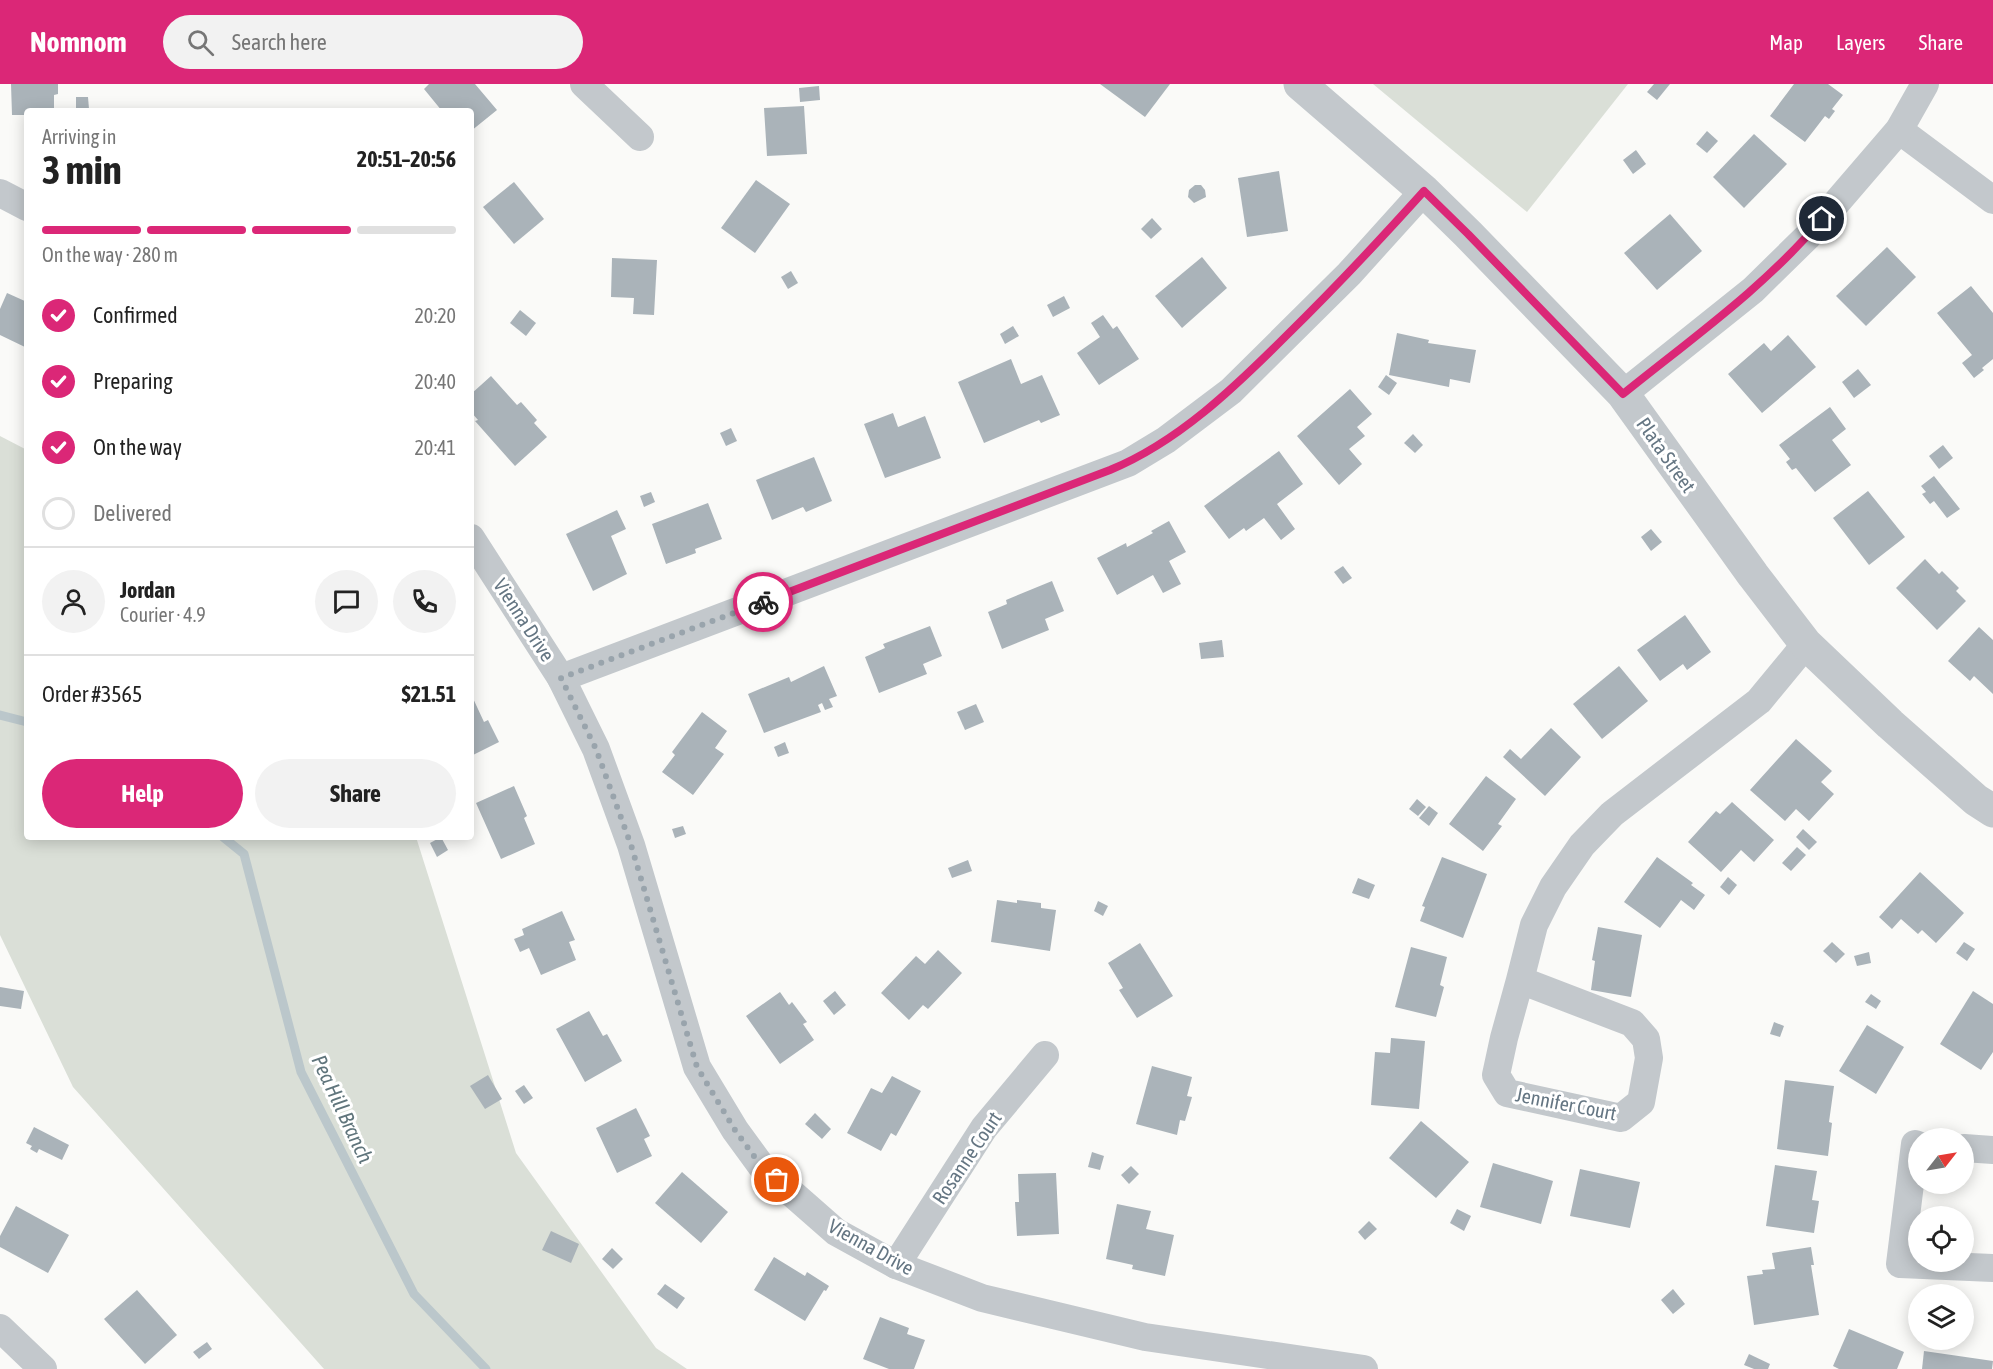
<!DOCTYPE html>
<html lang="en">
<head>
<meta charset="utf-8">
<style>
	:root { --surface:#fff; --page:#f2f2f2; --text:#222; --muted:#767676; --line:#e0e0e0; --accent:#db2777 }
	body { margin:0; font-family:"Asap Condensed",sans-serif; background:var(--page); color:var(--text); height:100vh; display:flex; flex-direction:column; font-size:22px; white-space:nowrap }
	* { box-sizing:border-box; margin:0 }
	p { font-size:20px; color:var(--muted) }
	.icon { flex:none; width:33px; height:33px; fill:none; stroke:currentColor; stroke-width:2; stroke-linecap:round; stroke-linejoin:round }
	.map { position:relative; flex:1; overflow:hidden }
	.drawer { position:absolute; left:24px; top:24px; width:450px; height:732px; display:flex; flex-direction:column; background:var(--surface); border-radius:6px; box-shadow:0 3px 15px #0003 }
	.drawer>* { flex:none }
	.needle { width:39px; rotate:59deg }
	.buttons { position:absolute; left:1908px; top:1044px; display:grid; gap:12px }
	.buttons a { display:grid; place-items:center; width:66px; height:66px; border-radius:50%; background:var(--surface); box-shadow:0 3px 15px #0003; font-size:30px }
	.pin { position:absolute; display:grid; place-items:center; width:51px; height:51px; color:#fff; margin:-26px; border:3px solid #fff; border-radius:50%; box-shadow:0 2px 6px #0007 }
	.courier { position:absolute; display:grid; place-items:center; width:60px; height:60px; margin:-30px; border:4px solid #db2777; border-radius:50%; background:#fff; color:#222; box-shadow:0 2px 8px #0007 }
	.summary em { font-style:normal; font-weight:700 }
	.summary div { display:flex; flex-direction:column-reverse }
	.summary { display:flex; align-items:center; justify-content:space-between; height:102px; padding:0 18px }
	h1 { font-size:39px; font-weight:700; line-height:45px }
	.bar { display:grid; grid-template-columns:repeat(4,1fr); gap:9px 6px; align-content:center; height:72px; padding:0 18px }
	.bar i { height:8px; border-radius:4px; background:var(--line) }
	.bar .selected { background:var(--accent) }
	.bar p { grid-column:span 4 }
	.line { display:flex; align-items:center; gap:15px; padding:0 18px; border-top:2px solid var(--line) }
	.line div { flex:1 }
	.round { display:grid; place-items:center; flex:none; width:63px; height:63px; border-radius:32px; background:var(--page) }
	ol { padding:0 18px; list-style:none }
	li { display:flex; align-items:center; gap:18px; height:66px }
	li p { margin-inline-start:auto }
	li .icon { padding:6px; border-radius:50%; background:var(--accent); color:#fff; stroke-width:4 }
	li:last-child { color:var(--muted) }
	li i { width:33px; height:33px; border:3px solid var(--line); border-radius:50% }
	.cta { display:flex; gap:12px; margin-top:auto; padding:12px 18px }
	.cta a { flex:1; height:69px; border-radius:36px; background:var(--accent); color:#fff; font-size:24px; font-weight:700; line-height:69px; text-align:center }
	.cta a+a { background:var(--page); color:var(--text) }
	header { display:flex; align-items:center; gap:36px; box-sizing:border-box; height:84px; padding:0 30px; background:var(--accent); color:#fff }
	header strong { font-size:28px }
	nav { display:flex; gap:33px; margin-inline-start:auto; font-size:21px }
	.search { width:420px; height:54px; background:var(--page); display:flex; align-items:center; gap:15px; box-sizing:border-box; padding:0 21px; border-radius:33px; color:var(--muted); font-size:22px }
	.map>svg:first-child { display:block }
</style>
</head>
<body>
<header>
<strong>Nomnom</strong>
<div class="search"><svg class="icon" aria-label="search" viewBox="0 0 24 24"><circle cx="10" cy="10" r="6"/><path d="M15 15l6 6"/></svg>Search here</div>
<nav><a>Map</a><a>Layers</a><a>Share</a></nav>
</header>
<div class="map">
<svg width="1993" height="1285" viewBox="0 0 1993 1285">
	<rect width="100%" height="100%" fill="#fafaf8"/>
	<g fill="#dadfd7">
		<path d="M1373 0H1628L1527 128Z"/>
		<path d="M0 352 27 366V753H416L516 1069 656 1264 687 1285H324L73 1003 0 851Z"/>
	</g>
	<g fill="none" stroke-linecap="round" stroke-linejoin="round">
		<g stroke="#bbc7cb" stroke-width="9">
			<path d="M0 631 27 638"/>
			<path d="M223 753 244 770 301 988 414 1210 486 1285"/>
		</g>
	</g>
	<g fill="#aab3b9">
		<path d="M11 0H58V10L54 11V27H27V31H12Z"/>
		<path d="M429 0H475L497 26 471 47V27H442L424 5Z"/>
		<path d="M1100 0H1170L1145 33Z"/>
		<path d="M1654 0H1670L1657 16 1647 8Z"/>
		<path d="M1794 0H1828L1843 11 1832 25 1835 27 1829 35 1825 32 1805 58 1770 32Z"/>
		<path d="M819 2 820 16 800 18 799 4Z"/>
		<path d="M76 13H88L89 25 76 26Z"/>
		<path d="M804 22 807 70 767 72 764 24Z"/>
		<path d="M1707 47 1718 57 1707 69 1696 60Z"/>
		<path d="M1754 50 1787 80 1744 124 1713 93Z"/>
		<path d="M1636 66 1646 80 1633 90 1623 76Z"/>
		<path d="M1279 87 1288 147 1247 153 1238 94Z"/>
		<path d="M756 96 790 120 755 169 721 144Z"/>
		<path d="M514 98 544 135 514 160 483 123Z"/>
		<path d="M1195 101H1201L1205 106 1206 113 1194 119 1188 113 1189 106Z"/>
		<path d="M1670 130 1702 167 1657 206 1624 169Z"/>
		<path d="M1152 134 1162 145 1151 155 1141 145Z"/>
		<path d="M1887 163 1916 193 1866 242 1836 212Z"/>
		<path d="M1202 173 1227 204 1182 244 1155 212Z"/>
		<path d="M612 174 657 176 654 231 633 230 634 214 611 213Z"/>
		<path d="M791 187 798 199 788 205 781 193Z"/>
		<path d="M1971 202 1993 229V275L1982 284 1984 286 1974 294 1962 279 1972 271 1937 229Z"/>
		<path d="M7 209 27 218V264L0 251V225Z"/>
		<path d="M1064 212 1070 224 1053 233 1047 221Z"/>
		<path d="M520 226 536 239 526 252 510 239Z"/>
		<path d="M1103 231 1113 245 1117 242 1139 275 1099 301 1077 269 1100 253 1091 239Z"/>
		<path d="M1013 242 1019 252 1005 260 1000 250Z"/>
		<path d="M1397 249 1429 256 1428 259 1476 266 1470 299 1450 295 1449 303 1389 291Z"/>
		<path d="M1788 251 1816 283 1762 329 1728 290 1764 259 1771 267Z"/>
		<path d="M1011 275 1021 300 1042 291 1060 331 1041 339 1039 336 984 359 958 298Z"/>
		<path d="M1858 285 1871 301 1854 314 1842 298Z"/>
		<path d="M1386 291 1397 299 1389 311 1378 303Z"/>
		<path d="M491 292 517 321 521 318 537 336 534 339 547 353 515 382 475 337 478 336 471 328V310Z"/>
		<path d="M1350 305 1372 330 1357 343 1365 352 1349 365 1362 380 1339 401 1297 352Z"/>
		<path d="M1830 323 1846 345 1832 356 1851 381 1815 408 1796 384 1792 386 1786 378 1790 375 1779 361Z"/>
		<path d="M893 329 898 343 925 332 941 374 885 394 864 340Z"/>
		<path d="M731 344 737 357 726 362 720 349Z"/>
		<path d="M1413 350 1423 361 1415 369 1404 359Z"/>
		<path d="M1943 361 1953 374 1939 385 1929 372Z"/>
		<path d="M1279 367 1303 400 1277 420 1295 445 1281 456 1264 434 1246 447 1244 444 1229 455 1204 422Z"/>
		<path d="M814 373 832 417 806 428 803 423 772 436 756 396Z"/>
		<path d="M1934 392 1960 425 1947 434 1934 417 1930 420 1922 410 1926 408 1921 402Z"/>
		<path d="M1868 407 1905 453 1869 481 1833 434Z"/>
		<path d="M651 408 655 418 644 423 640 412Z"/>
		<path d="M708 419 722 455 695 465 696 469 666 480 652 440Z"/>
		<path d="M617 426 626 445 611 452 627 490 593 507 566 450Z"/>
		<path d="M1169 437 1186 468 1169 477 1181 500 1163 509 1153 491 1117 511 1097 474 1126 459 1127 463 1153 449 1151 447Z"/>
		<path d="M1651 445 1662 458 1651 467 1641 453Z"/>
		<path d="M1925 475 1939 490 1942 487 1959 504 1956 507 1966 517 1937 546 1896 504Z"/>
		<path d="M1343 482 1352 494 1343 500 1334 488Z"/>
		<path d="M1052 497 1064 527 1045 535 1049 546 1002 565 988 528 1007 520 1006 516Z"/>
		<path d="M1685 531 1711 568 1687 586 1683 580 1660 597 1637 566Z"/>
		<path d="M930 542 942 572 923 580 927 590 879 609 865 573 885 564 883 560Z"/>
		<path d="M1979 543 1993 556V610L1974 592 1970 597 1948 577Z"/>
		<path d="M1222 556 1224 573 1201 575 1199 559Z"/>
		<path d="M824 582 837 612 829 615 833 623 825 626 822 619 818 621 821 628 764 649 748 610 789 593 791 598Z"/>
		<path d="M1619 582 1648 617 1602 655 1573 620Z"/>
		<path d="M471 610 484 638 488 636 499 658 471 672Z"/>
		<path d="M976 620 984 638 965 646 957 628Z"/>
		<path d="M702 628 727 647 715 664 724 670 693 711 662 688 675 671 672 668Z"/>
		<path d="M1551 644 1581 673 1545 712 1503 673 1510 665 1521 675Z"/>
		<path d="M1796 655 1832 687 1821 698 1834 710 1809 737 1796 725 1785 737 1750 706Z"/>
		<path d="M785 658 789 669 778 673 774 663Z"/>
		<path d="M1486 692 1516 715 1498 740 1502 742 1483 767 1449 740Z"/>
		<path d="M514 702 527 732 524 734 535 760 501 775 476 719Z"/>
		<path d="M1417 715 1426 723 1418 732 1409 725Z"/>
		<path d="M1732 718 1774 756 1754 778 1741 766 1721 788 1688 758 1716 727 1720 730Z"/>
		<path d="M1429 722 1438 729 1429 742 1419 734Z"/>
		<path d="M683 742 686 750 675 754 672 745Z"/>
		<path d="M1803 745 1817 758 1809 766 1796 753Z"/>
		<path d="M441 753 448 766 437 773 430 759Z"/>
		<path d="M1797 763 1806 771 1791 787 1782 779Z"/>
		<path d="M1442 773 1487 790 1463 854 1420 837 1425 823 1422 822Z"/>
		<path d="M1657 773 1693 799 1691 801 1705 811 1694 826 1681 816 1660 844 1624 818Z"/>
		<path d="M968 776 972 787 952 794 948 784Z"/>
		<path d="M1920 788 1964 829 1936 859 1922 846 1918 850 1901 835 1892 845 1879 833Z"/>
		<path d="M1728 793 1737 801 1729 811 1720 803Z"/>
		<path d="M1358 794 1375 801 1369 815 1352 809Z"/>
		<path d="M997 816 1017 819V816L1041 819V824L1056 826 1050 867 991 858Z"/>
		<path d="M1098 817 1108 822 1103 832 1094 827Z"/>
		<path d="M562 827 575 856 569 858 576 876 541 891 529 864 520 868 514 855 524 851 522 845Z"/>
		<path d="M1598 843 1642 851 1631 913 1591 906 1595 877 1592 876Z"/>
		<path d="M1832 858 1845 870 1836 879 1823 867Z"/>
		<path d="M1964 858 1975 865 1967 877 1956 869Z"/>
		<path d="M1140 859 1173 912 1137 934 1119 906 1123 904 1108 879Z"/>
		<path d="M1411 863 1447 873 1440 901 1444 903 1436 933 1395 923Z"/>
		<path d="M938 866 962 889 928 925 923 921 909 936 881 909 916 872 925 880Z"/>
		<path d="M1869 868 1871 879 1857 882 1854 872Z"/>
		<path d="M0 903 24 907 21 925 0 922Z"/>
		<path d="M835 907 846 921 834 931 823 917Z"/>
		<path d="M1973 907 1993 920V968L1981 986 1940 960Z"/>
		<path d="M780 908 789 921 792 918 807 938 803 940 814 956 780 980 746 932Z"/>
		<path d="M1871 910 1881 917 1876 925 1865 918Z"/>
		<path d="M589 927 603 952 607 950 622 977 585 998 556 945Z"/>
		<path d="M1774 938 1784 942 1780 953 1770 950Z"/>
		<path d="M1867 941 1904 963 1876 1010 1839 987Z"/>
		<path d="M1391 954 1425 957 1419 1025 1371 1021 1375 968 1390 969Z"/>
		<path d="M1152 982 1192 993 1187 1012 1192 1013 1185 1037 1180 1036 1177 1051 1136 1040Z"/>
		<path d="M488 991 502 1015 485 1025 470 1002Z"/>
		<path d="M892 992 921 1007 896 1052 891 1049 881 1067 847 1049 871 1004 882 1009Z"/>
		<path d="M1785 996 1834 1002 1829 1038 1832 1039 1828 1072 1777 1065Z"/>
		<path d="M524 1001 533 1014 524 1020 515 1007Z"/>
		<path d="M636 1024 650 1052 644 1055 652 1072 617 1089 596 1044Z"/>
		<path d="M815 1029 831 1045 822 1055 805 1040Z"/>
		<path d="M1421 1037 1469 1078 1436 1114 1389 1074Z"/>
		<path d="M34 1043 69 1061 62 1076 39 1065 37 1069 30 1065 32 1062 26 1059Z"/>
		<path d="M1092 1068 1104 1072 1100 1086 1088 1083Z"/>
		<path d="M1493 1079 1553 1097 1541 1140 1480 1123Z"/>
		<path d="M1775 1081 1817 1087 1812 1116 1819 1117 1814 1149 1766 1142Z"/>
		<path d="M1131 1082 1139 1090 1129 1100 1121 1091Z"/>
		<path d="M1580 1085 1640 1098 1630 1144 1570 1132Z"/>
		<path d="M682 1088 728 1128 701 1159 655 1119Z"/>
		<path d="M1056 1089 1059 1150 1017 1152 1015 1118H1019L1018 1090Z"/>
		<path d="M1117 1120 1151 1127 1146 1145 1174 1151 1165 1192 1132 1185 1133 1181 1106 1175Z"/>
		<path d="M16 1122 69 1151 48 1189 0 1163V1152Z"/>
		<path d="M1457 1125 1471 1132 1464 1147 1450 1139Z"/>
		<path d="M1369 1137 1377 1145 1365 1156 1358 1148Z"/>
		<path d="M551 1147 579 1160 571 1179 542 1166Z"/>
		<path d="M1811 1163 1814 1181H1811L1819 1231 1754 1241 1747 1192 1763 1190 1762 1186 1775 1185 1772 1169Z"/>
		<path d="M612 1164 623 1175 613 1185 602 1175Z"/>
		<path d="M774 1173 805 1192 807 1188 829 1202 826 1207 824 1206 805 1237 754 1206Z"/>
		<path d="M665 1200 685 1214 677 1225 657 1210Z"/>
		<path d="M1673 1205 1685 1220 1673 1230 1661 1216Z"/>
		<path d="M137 1206 177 1251 145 1280 104 1235Z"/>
		<path d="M880 1233 909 1244 907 1250 925 1256 914 1285H889L863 1275Z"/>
		<path d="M1849 1245 1904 1268 1897 1285H1839L1833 1282Z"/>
		<path d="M207 1258 212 1265 199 1275 193 1268Z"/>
		<path d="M1924 1267 1993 1277 1992 1285H1922Z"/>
		<path d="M1749 1270 1770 1280 1768 1285H1754L1744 1281Z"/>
	</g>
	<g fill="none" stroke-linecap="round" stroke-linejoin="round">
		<g stroke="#c3c8cc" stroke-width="28">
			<path d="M584 0 640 53"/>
			<path d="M1899 46 1993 116"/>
			<path d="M0 109 27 123"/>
			<path d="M1623 310 1753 206 1807 153 1899 46 1925 0"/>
			<path d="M471 454 561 594 596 665 631 761 697 983 735 1046 762 1083 836 1148 896 1181 982 1214 1145 1253 1364 1285"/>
			<path d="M561 594 1128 379 1166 356 1231 307 1349 190 1424 107"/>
			<path d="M1520 896 1504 954 1496 991 1507 1009 1621 1034 1641 1018 1649 974 1646 955 1632 939 1520 896 1534 841 1553 803 1582 761 1612 730 1759 617 1806 560"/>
			<path d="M1918 1061 1915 1060 1900 1180 1993 1184"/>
			<path d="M1964 1064 1993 1066"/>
			<path d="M896 1181 984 1044 1045 971"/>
			<path d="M0 1244 43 1285"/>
		</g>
		<path stroke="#c3c8cc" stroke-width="33" d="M1300 0 1424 107 1468 150 1623 310 1753 491 1806 560 1890 640 1976 716 1993 727"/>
	</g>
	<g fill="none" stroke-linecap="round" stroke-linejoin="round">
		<path stroke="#99a4ac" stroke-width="6" stroke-dasharray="0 10.8" d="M763 518 561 594 596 665 631 761 697 983 735 1046 762 1083 777 1096"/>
		<path stroke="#db2777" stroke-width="8" d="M763 518 1110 386C1178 358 1234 304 1286 252 1334 205 1379 157 1424 107L1468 150 1623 310C1691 255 1765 203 1822 135"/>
	</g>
	<g text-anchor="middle" stroke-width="6" stroke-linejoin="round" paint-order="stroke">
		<g font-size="20" fill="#657683" stroke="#fff">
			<text transform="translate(1666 371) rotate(55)" y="7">Plata Street</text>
			<text transform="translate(524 536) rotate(57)" y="7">Vienna Drive</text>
			<text transform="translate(1566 1020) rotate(11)" y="7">Jennifer Court</text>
			<text transform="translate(967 1074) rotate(-56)" y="7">Rosanne Court</text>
			<text transform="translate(871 1163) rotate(29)" y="7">Vienna Drive</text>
		</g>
		<g font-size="21" font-style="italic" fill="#60757c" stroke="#fff">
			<text transform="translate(342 1025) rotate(65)" y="7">Pea Hill Branch</text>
		</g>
	</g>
</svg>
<div class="buttons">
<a><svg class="needle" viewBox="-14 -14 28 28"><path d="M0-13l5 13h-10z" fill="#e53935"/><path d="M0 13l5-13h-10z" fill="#767676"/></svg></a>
<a><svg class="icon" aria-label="locate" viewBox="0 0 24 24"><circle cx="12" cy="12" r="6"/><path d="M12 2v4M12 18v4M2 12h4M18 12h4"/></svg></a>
<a><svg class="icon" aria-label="layers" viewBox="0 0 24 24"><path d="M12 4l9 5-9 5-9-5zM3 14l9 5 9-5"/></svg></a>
</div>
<div class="pin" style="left:777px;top:1096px;background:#ea580c"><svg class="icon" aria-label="bag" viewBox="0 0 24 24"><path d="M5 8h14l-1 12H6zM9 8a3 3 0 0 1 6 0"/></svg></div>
<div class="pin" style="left:1822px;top:135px;background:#1f2937"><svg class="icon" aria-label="home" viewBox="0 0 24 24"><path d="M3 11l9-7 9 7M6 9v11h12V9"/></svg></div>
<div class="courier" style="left:763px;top:518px"><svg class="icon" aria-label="bike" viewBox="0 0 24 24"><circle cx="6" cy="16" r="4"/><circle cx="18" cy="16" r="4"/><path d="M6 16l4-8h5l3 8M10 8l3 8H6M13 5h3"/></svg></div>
<section class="drawer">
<div class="summary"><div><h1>3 min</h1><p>Arriving in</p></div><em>20:51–20:56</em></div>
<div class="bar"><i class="selected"></i><i class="selected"></i><i class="selected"></i><i></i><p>On the way · 280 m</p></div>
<ol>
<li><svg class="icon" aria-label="check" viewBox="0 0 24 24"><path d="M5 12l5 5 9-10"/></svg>Confirmed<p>20:20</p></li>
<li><svg class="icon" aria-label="check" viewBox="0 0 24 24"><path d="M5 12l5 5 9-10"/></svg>Preparing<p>20:40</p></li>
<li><svg class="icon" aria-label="check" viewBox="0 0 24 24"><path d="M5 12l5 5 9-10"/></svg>On the way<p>20:41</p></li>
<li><i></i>Delivered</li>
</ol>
<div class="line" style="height:108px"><a class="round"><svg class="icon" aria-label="person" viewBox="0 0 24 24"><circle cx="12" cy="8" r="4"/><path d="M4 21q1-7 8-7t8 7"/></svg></a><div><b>Jordan</b><p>Courier · 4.9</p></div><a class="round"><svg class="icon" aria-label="chat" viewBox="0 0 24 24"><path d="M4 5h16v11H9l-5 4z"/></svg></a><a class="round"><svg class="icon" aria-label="phone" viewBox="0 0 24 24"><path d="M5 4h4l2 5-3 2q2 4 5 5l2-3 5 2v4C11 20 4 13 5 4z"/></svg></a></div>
<div class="line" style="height:78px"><div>Order #3565</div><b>$21.51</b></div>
<div class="cta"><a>Help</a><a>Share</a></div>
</section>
</div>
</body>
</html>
